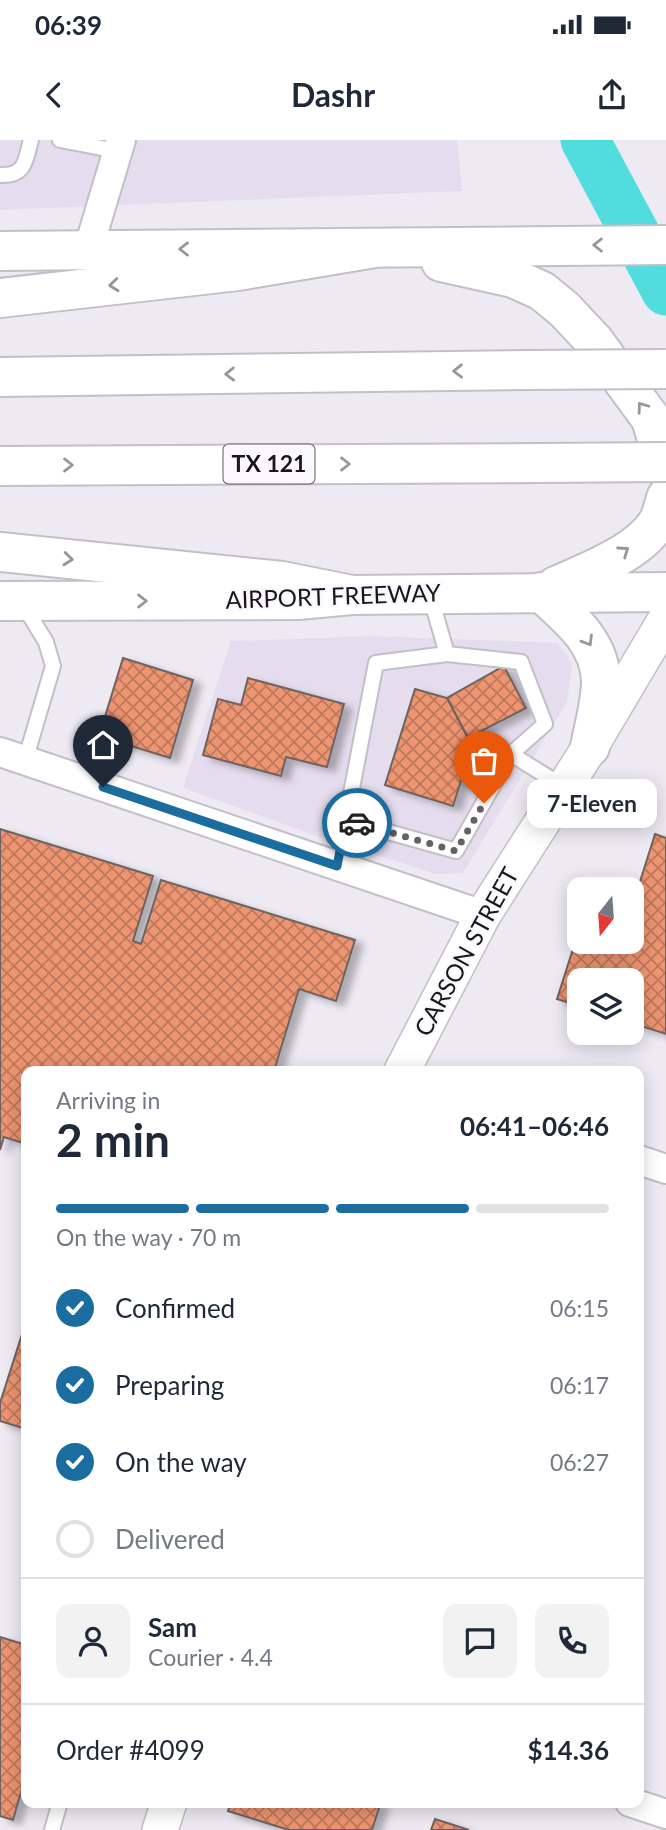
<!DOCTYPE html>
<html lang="en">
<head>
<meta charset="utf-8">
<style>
	:root { --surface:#fff; --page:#f2f2f3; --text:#1f2937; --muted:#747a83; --line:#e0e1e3; --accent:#1c6d9f }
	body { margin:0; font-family:Lato,sans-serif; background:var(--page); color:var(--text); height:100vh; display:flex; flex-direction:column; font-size:26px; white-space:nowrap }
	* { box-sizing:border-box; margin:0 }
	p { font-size:23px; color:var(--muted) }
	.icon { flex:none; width:38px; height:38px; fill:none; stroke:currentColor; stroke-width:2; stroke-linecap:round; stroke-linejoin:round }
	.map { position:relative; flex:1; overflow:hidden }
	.drawer { position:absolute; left:21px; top:926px; width:623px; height:742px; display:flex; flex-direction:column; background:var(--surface); border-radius:14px; box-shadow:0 4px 18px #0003 }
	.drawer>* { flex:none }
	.needle { width:46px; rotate:197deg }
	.fabs { position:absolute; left:567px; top:737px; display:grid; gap:14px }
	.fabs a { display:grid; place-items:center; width:77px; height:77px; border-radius:14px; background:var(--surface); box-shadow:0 4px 18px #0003; font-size:35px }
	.pin { position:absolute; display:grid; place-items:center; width:60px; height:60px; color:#fff; margin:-72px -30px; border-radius:50% 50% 50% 0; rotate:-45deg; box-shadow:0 0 7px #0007 }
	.pin .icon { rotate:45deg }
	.courier { position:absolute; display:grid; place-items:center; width:70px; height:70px; margin:-35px; border:5px solid #1c6d9f; border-radius:50%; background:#fff; color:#222; box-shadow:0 2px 9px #0007 }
	.bubble { position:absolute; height:49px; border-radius:14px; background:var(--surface); box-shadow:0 4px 18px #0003; font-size:23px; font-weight:700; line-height:49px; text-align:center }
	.head em { font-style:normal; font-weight:700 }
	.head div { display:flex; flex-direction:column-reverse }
	.head { display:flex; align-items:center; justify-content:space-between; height:119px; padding:0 35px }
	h1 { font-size:46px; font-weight:700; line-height:52px }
	.bar { display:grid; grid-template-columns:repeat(4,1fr); gap:10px 7px; align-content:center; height:84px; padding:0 35px }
	.bar i { height:9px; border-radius:5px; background:var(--line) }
	.bar .current { background:var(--accent) }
	.bar p { grid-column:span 4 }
	.line { display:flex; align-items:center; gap:18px; padding:0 35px; border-top:2px solid var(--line) }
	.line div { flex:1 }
	.round { display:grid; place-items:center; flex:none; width:74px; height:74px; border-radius:14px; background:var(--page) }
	ol { padding:0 35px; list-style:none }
	li { display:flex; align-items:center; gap:21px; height:77px }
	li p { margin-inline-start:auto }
	li .icon { padding:7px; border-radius:50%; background:var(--accent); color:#fff; stroke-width:4 }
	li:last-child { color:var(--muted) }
	li i { width:38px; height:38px; border:4px solid var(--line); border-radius:50% }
	.status { display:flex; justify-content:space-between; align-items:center; height:49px; padding:0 35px; background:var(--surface); direction:ltr }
	.status svg { height:19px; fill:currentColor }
	header { display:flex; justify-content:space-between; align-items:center; height:91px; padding:0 35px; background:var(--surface); font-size:32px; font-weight:700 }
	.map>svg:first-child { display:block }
</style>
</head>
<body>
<div class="status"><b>06:39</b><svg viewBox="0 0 49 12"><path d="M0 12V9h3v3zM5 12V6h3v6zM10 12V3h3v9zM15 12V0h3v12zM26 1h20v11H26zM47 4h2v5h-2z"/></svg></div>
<header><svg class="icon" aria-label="back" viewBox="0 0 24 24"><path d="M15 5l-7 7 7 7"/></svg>Dashr<svg class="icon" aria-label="share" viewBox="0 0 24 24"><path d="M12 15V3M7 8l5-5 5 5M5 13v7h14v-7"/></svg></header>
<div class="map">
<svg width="666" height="1690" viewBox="0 0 666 1690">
	<defs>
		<pattern id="building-cross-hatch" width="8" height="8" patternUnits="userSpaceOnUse" patternTransform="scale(1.75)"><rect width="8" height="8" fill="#ed9471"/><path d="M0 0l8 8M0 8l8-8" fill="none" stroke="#bf785c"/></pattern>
		<filter id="shadow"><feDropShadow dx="8" dy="4.5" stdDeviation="3.5" flood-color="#0004"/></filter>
	</defs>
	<rect width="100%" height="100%" fill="#eeeaf4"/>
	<g fill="#e5ddee">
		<path d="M0 0H457L462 51 0 70Z"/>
		<path d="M374 496 558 503 572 524 567 562 463 733 436 734 314 695 183 648 231 501Z"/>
	</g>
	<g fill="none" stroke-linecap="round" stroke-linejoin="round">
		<path stroke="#51dcde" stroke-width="49" d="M585 0 666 151"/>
	</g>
	<g fill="url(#building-cross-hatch)" stroke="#6e6460" stroke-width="2" filter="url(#shadow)">
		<path d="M123 518 193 540 170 618 99 596Z"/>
		<path d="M504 526 526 568 468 598 447 558Z"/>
		<path d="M248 538 344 564 327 627 286 617 281 636 203 615 218 559 241 565Z"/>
		<path d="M415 549 447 558 472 606 453 666 385 645Z"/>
		<path d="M0 689 153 736 133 801 141 804 161 740 355 800 336 861 299 849 274 931H26V1004L4 997 0 1010Z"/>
		<path d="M655 694 666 698V894L632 883V840H579V866L557 859 579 790V802H632V767Z"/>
		<path d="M25 1185H26V1289L0 1281V1263Z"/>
		<path d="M0 1497 26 1505V1635L13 1680 0 1676Z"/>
		<path d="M231 1662H381L372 1690H289L228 1671Z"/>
		<path d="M435 1679 469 1690H431Z"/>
	</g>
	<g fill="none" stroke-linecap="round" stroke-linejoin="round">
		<g stroke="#c3bfc9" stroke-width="18">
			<g id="service">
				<path d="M60 0 117 11"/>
				<path d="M0 35C26 36 25 21 31 0"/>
				<path d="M24 466 46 502 53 526 25 621"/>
				<path d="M447 514 521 522 545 584 511 614"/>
				<path d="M346 680 456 711 511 614 564 647"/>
				<path d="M337 726 376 523 447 514 434 469"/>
				<path d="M52 1690 60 1662"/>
			</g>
		</g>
		<g stroke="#c3bfc9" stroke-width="32">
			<g id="minor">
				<path d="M88 110 121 0"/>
				<path d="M0 612 483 775"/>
				<path d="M639 1020 666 1029"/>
				<path d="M630 1662 666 1674"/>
			</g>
		</g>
		<g stroke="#c3bfc9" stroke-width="38">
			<g id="tertiary">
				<path d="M402 931 483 775 590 607 666 479"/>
				<path d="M160 1690 169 1662"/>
			</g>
		</g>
		<g stroke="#c3bfc9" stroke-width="42">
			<g id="secondary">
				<path d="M0 111 666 105"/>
				<path d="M441 122 513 138 542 151 565 170 594 201 651 279 666 330"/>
				<path d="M556 446C588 432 641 412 659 380 662 373 664 365 666 358"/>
				<path d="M541 452C568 477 600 501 601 541 601 562 594 586 590 607"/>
				<path d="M0 461 298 460 352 455 666 452"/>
			</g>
		</g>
		<g stroke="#c3bfc9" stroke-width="42">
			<g id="motorway">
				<path d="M0 158 238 131 375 108"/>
				<path d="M0 237 526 230"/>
				<path d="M0 326 538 323"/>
				<path d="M0 412 282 441 352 455"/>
			</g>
		</g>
		<use href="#service" stroke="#fff" stroke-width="14"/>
		<use href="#minor" stroke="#fff" stroke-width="28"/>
		<use href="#tertiary" stroke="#fff" stroke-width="35"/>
		<use href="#secondary" stroke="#fff" stroke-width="38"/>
		<use href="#motorway" stroke="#fff" stroke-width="38"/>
		<g stroke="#c3bfc9" stroke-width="42" stroke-linecap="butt">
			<g id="motorway-bridge">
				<path d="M526 230 666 229"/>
				<path d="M538 323 666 322"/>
			</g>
		</g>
		<use href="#motorway-bridge" stroke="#fff" stroke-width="38"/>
	</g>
	<defs><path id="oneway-chevron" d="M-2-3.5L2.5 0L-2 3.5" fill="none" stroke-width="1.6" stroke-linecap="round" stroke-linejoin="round" transform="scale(1.75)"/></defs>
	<g stroke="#989798">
		<use href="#oneway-chevron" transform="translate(598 105) rotate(180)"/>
		<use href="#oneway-chevron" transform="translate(184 109) rotate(180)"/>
		<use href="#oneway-chevron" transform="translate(114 145) rotate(174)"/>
		<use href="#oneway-chevron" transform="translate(458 231) rotate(179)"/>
		<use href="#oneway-chevron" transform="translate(230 234) rotate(179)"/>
		<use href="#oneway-chevron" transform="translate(642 267) rotate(-126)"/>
		<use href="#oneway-chevron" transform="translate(345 324)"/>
		<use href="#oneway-chevron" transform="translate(68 325)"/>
		<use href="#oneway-chevron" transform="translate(624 411) rotate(-35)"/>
		<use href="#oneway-chevron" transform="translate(68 419) rotate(6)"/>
		<use href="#oneway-chevron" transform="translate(142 461)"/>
		<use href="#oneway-chevron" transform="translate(588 501) rotate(59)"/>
	</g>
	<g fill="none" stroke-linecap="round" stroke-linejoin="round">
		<path stroke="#646167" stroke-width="7" stroke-dasharray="0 12.6" d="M357 683 456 711 484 663"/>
		<path stroke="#1c6d9f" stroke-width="9" d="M103 647 337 726 346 680 357 683"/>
	</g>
	<g text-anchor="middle" stroke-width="5" stroke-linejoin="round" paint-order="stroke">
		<rect fill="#faf8fe" stroke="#5c5a5f" stroke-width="2" x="223.5" y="304.5" width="91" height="39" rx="5"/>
		<g font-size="23" font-weight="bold" fill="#19171b">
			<text x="269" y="332">TX 121</text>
		</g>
		<g font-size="24" fill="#19171b" stroke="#faf8fe">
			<text transform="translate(333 457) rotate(-2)" y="8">AIRPORT FREEWAY</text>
			<text transform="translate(467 812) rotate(-61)" y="8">CARSON STREET</text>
		</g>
	</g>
</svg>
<div class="fabs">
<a><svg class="needle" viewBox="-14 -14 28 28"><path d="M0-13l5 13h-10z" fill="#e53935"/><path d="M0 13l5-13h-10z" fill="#747a83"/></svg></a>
<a><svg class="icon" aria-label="layers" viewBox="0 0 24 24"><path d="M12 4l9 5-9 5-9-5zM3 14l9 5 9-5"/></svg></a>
</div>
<div class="pin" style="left:484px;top:663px;background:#ea580c"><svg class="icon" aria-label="bag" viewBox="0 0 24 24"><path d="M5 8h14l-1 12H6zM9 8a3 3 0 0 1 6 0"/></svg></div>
<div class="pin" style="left:103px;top:647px;background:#1f2937"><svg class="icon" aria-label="home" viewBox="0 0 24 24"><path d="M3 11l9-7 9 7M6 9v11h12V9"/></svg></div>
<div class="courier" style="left:357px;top:683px"><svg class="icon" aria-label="car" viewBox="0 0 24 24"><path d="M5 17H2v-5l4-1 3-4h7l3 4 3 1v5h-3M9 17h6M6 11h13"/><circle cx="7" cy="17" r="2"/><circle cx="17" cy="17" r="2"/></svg></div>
<div class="bubble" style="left:527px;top:639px;width:130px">7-Eleven</div>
<section class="drawer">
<div class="head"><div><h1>2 min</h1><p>Arriving in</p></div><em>06:41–06:46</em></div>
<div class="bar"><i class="current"></i><i class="current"></i><i class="current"></i><i></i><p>On the way · 70 m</p></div>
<ol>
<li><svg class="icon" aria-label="check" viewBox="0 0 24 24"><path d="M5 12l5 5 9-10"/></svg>Confirmed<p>06:15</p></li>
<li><svg class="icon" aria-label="check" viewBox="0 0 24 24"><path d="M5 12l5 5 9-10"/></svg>Preparing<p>06:17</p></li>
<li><svg class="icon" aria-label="check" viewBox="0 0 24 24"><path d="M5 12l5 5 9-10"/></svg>On the way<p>06:27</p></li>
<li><i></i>Delivered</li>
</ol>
<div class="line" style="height:126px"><a class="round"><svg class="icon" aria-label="person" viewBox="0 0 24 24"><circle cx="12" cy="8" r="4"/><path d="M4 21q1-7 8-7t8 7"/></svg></a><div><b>Sam</b><p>Courier · 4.4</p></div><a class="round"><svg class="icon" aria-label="chat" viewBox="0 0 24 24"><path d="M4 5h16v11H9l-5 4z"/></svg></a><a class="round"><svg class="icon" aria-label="phone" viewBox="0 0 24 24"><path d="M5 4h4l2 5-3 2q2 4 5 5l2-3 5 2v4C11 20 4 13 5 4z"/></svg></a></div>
<div class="line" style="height:91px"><div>Order #4099</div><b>$14.36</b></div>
</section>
</div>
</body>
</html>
